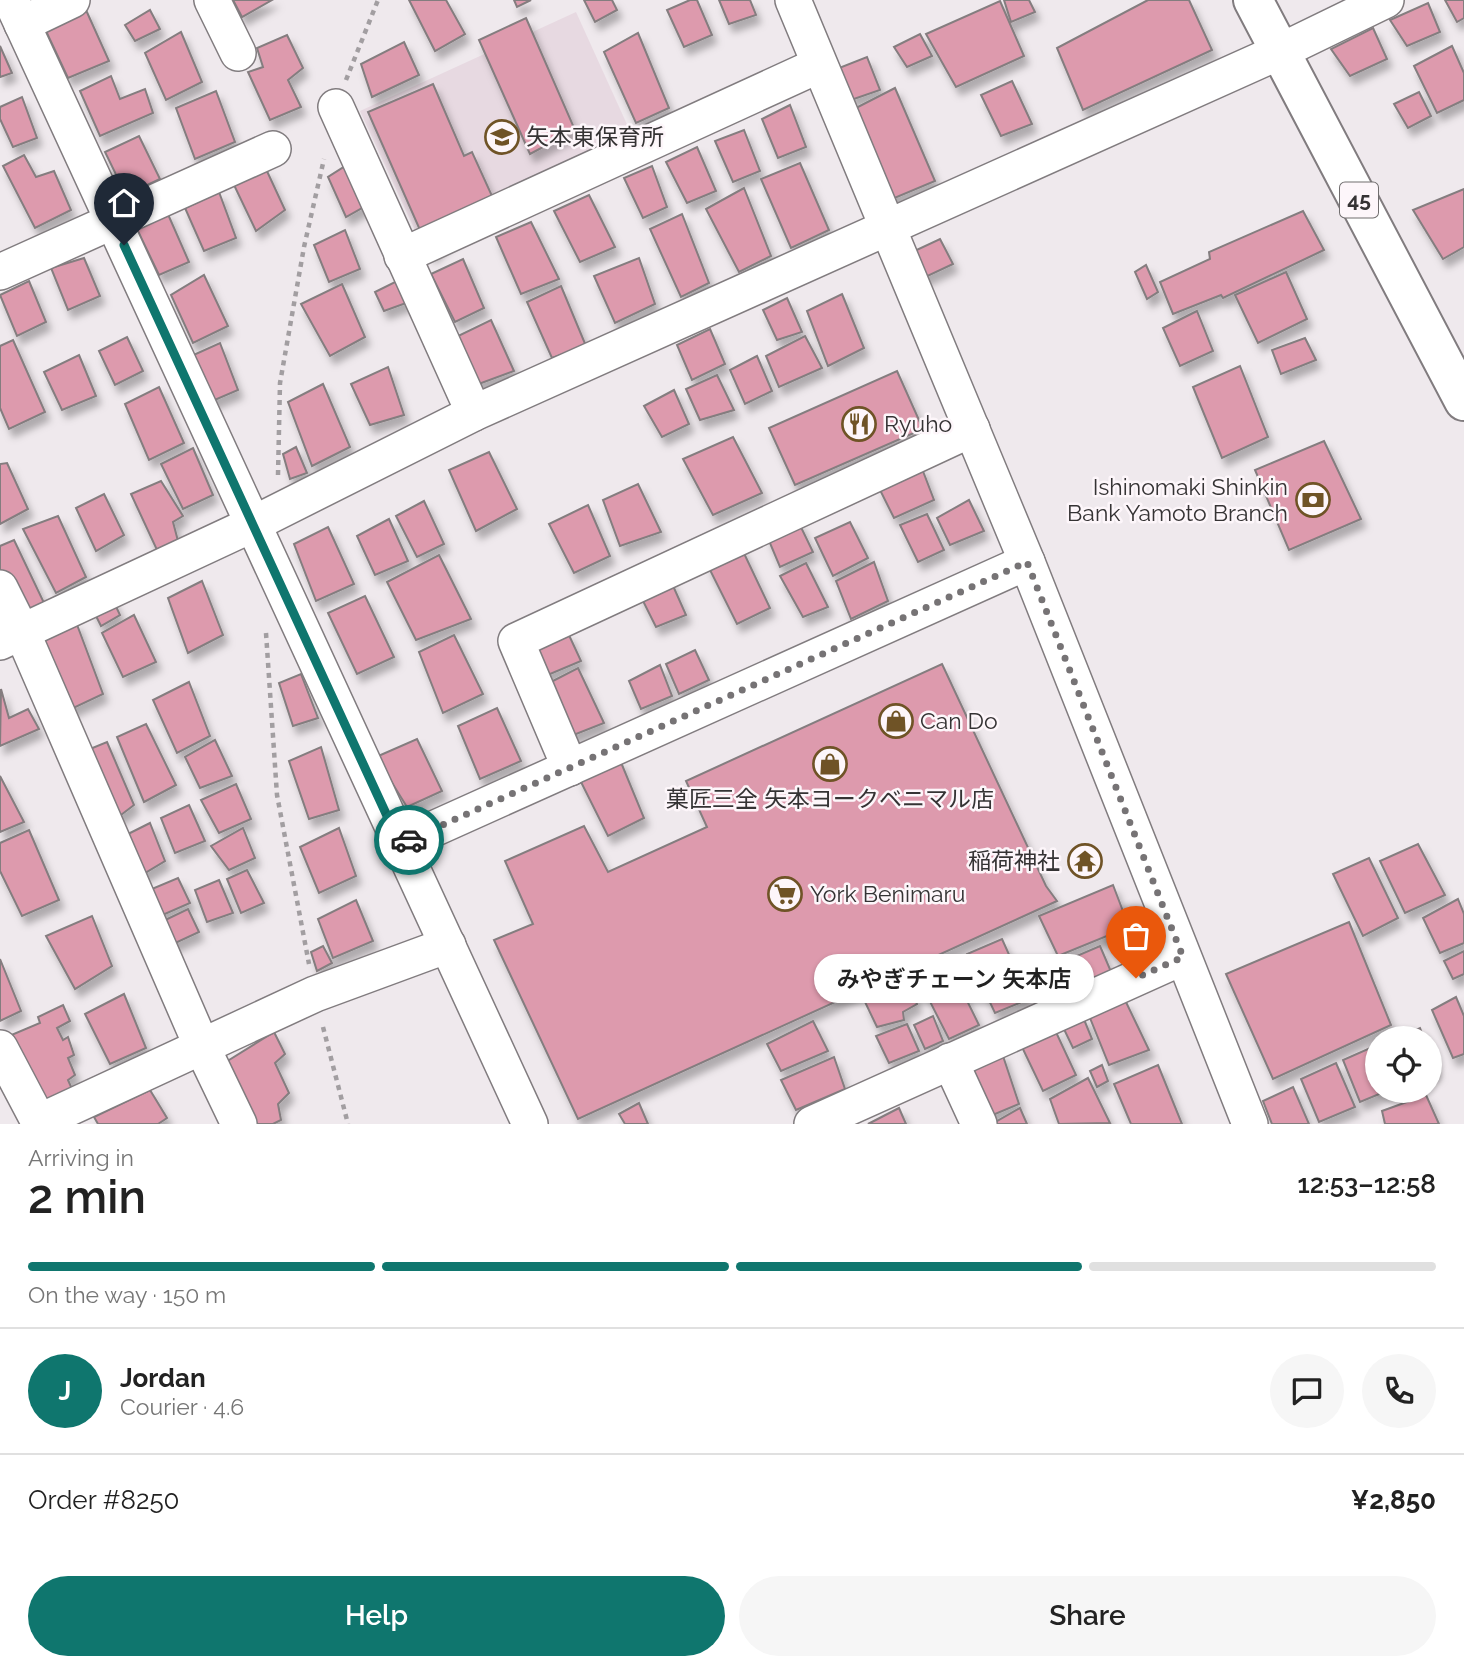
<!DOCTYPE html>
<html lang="en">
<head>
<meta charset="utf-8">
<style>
	:root { --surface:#fff; --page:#f6f6f6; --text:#222; --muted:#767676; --line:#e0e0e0; --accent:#0f766e }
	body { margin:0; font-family:Raleway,"Noto Sans JP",sans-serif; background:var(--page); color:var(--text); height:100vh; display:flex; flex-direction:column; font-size:26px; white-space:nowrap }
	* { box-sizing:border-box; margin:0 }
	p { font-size:23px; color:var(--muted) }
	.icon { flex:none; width:38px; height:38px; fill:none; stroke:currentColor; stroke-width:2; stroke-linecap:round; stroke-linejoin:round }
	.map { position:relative; height:1124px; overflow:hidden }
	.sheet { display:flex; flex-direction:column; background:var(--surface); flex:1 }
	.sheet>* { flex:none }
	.fabs { position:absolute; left:1365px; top:1026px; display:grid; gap:14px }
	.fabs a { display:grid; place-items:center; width:77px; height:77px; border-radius:50%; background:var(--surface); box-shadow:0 2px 5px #0004; font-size:35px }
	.pin { position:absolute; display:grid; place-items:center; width:60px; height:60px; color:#fff; margin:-72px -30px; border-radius:50% 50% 50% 0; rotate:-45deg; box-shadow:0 0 7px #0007 }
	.pin .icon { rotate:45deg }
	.courier { position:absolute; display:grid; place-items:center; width:70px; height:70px; margin:-35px; border:5px solid #0f766e; border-radius:50%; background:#fff; color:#222; box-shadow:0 2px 9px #0007 }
	.bubble { position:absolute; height:49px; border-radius:24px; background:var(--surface); box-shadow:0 2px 5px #0004; font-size:23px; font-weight:600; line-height:49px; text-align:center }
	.overview em { font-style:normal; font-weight:600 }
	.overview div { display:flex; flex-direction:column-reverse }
	.overview { display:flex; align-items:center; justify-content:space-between; height:119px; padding:0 28px }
	h1 { font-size:46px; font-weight:600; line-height:52px }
	.bar { display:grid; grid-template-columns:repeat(4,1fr); gap:10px 7px; align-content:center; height:84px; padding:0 28px }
	.bar i { height:9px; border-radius:5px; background:var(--line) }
	.bar .selected { background:var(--accent) }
	.bar p { grid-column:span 4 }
	.line { display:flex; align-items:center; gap:18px; padding:0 28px; border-top:2px solid var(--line) }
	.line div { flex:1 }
	.round { display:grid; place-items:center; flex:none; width:74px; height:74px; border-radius:37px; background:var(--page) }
	.cta { display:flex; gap:14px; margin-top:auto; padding:14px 28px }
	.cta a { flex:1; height:80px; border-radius:42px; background:var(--accent); color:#fff; font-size:28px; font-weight:600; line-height:80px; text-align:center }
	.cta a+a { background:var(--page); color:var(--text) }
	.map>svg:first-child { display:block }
</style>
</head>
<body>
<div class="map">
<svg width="1464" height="1124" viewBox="0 0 1464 1124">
	<defs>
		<filter id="shadow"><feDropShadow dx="4.5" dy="8" stdDeviation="3.5" flood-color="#0004"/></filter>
	</defs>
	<rect width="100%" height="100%" fill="#efe9ed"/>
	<path fill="#e7d9e1" d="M576 12 644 162 429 261 360 111Z"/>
	<g fill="#dd9aad" stroke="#847d7f" stroke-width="2" filter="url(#shadow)">
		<path d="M233 0H272L242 17Z"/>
		<path d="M409 0H446L465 34 435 51Z"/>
		<path d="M514 0H531L517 7Z"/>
		<path d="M584 0H612L617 10 595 22Z"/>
		<path d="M690 0H697L712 35 684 47 667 10Z"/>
		<path d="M719 0H750L756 15 729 24Z"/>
		<path d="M1004 0H1029L1035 12 1011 22Z"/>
		<path d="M1148 0H1189L1212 50 1083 110 1057 48Z"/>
		<path d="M1445 0H1464V18L1457 22Z"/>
		<path d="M1000 1 1024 56 956 87 926 34Z"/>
		<path d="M1428 3 1440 32 1407 46 1390 20Z"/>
		<path d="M86 10 109 61 68 78 46 31Z"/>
		<path d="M150 10 160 29 135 41 125 25Z"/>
		<path d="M526 18 575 130 530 154 479 40Z"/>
		<path d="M1373 28 1387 59 1350 76 1331 49Z"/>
		<path d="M181 32 202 82 166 100 145 53Z"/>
		<path d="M638 33 669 108 636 123 604 52Z"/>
		<path d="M920 34 932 56 907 67 894 47Z"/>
		<path d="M287 35 303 68 288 80 301 107 270 120 248 72 263 67 257 48Z"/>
		<path d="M404 42 419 75 372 97 361 64Z"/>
		<path d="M0 46 12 73 0 77Z"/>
		<path d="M1452 46 1464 73V100L1437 113 1414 66Z"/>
		<path d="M867 57 880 90 851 100 839 68Z"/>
		<path d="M111 76 120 99 145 89 153 113 100 136 80 91Z"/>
		<path d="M1012 81 1032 124 1001 136 981 95Z"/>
		<path d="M433 84 464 156 472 152 492 196 431 255 368 112Z"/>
		<path d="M895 88 935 181 885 202 850 111Z"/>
		<path d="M216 91 235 142 195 159 176 108Z"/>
		<path d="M1419 92 1431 116 1408 128 1394 104Z"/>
		<path d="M22 97 37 138 13 147 0 119V107Z"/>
		<path d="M790 105 806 147 778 158 762 119Z"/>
		<path d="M744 130 760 171 733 182 715 141Z"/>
		<path d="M139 136 160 179 126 195 105 152Z"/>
		<path d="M697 147 716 191 687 203 666 162Z"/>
		<path d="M24 155 36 177 54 171 71 210 35 228 3 166Z"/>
		<path d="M350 163 369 204 346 217 328 177Z"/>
		<path d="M800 163 829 230 791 248 761 179Z"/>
		<path d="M652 166 667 207 643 218 624 178Z"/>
		<path d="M266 169 285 210 256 231 234 185Z"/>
		<path d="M744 188 771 256 739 272 706 209Z"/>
		<path d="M1464 189V247L1443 259 1413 210Z"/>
		<path d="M219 192 236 238 204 251 185 208Z"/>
		<path d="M589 195 615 247 580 262 554 211Z"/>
		<path d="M1303 211 1324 250 1223 298 1221 295 1173 314 1160 282 1210 259 1209 252Z"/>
		<path d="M167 212 189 262 159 275 137 229Z"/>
		<path d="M682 214 709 283 681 297 650 229Z"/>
		<path d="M531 222 559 279 521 294 496 237Z"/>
		<path d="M345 230 360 269 329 282 314 245Z"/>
		<path d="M940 239 953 264 919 280 908 254Z"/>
		<path d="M84 258 100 296 68 310 51 268Z"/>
		<path d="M639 258 655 304 615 323 594 276Z"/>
		<path d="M463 259 484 308 455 322 431 274Z"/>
		<path d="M1146 265 1158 292 1147 299 1135 272Z"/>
		<path d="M1286 272 1307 319 1258 343 1235 295Z"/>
		<path d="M204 275 228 326 193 343 171 295Z"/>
		<path d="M399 280 409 302 384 311 375 292Z"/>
		<path d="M29 281 46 322 17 336 0 295Z"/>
		<path d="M342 284 365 337 330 356 301 304Z"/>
		<path d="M561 286 586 346 552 358 527 302Z"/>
		<path d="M842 294 864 348 828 366 807 311Z"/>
		<path d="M787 298 802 332 777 340 763 310Z"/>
		<path d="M1197 311 1213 351 1180 366 1163 328Z"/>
		<path d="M491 320 514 371 476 385 456 337Z"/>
		<path d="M710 329 725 364 692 380 677 345Z"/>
		<path d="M805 336 822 368 779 387 766 356Z"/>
		<path d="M127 337 143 371 115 385 99 351Z"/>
		<path d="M1305 338 1316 360 1281 374 1272 350Z"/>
		<path d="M13 340 45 412 9 429 0 408V346Z"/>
		<path d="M220 343 238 390 210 402 189 357Z"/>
		<path d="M79 355 96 396 62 410 44 372Z"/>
		<path d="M757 356 772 391 745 404 730 370Z"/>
		<path d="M1240 366 1268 437 1222 458 1193 387Z"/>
		<path d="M388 367 404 415 370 425 351 384Z"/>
		<path d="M897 371 923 429 795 485 769 428Z"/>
		<path d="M717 375 734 410 700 420 686 389Z"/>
		<path d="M323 384 350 447 312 466 288 402Z"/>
		<path d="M159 387 184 443 149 460 125 404Z"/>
		<path d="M674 390 689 424 662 437 644 406Z"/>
		<path d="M733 437 762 493 713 515 683 459Z"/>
		<path d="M1324 441 1361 519 1289 550 1255 470Z"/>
		<path d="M296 447 307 473 290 479 283 454Z"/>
		<path d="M193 448 213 495 183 509 161 464Z"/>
		<path d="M489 452 517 509 476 531 449 470Z"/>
		<path d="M7 463 28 509 0 524V464Z"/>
		<path d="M921 466 934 500 894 518 879 488Z"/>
		<path d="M161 481 183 516 173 522 178 541 157 550 131 494Z"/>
		<path d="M638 484 661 532 620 546 603 500Z"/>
		<path d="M104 494 124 535 96 551 76 508Z"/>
		<path d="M969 500 984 531 950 545 937 518Z"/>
		<path d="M424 501 444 544 417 557 396 516Z"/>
		<path d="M588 505 610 556 574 573 549 524Z"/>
		<path d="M927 514 944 550 918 562 900 525Z"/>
		<path d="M58 516 86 577 56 593 23 529Z"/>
		<path d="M389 519 408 561 375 575 357 536Z"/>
		<path d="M798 521 813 552 780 567 767 536Z"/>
		<path d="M850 522 868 558 833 576 815 538Z"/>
		<path d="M328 527 354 584 316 601 294 544Z"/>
		<path d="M14 540 45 605 21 616 0 573V546Z"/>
		<path d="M741 547 770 608 737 624 707 564Z"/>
		<path d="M439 555 471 619 416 640 387 582Z"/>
		<path d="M874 562 888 601 851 619 836 581Z"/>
		<path d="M806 563 828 607 803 617 780 576Z"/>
		<path d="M670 579 686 615 656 627 640 595Z"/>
		<path d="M202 581 223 635 188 653 168 598Z"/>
		<path d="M365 596 394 657 357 674 328 613Z"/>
		<path d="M112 598 120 615 101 626 92 608Z"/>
		<path d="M134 615 156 662 123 677 102 633Z"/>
		<path d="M76 622 103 694 67 711 36 641Z"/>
		<path d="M568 633 581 661 543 677 530 653Z"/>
		<path d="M454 635 483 694 443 713 419 652Z"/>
		<path d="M695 650 709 680 679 694 666 664Z"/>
		<path d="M942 664 1046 886 1057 901 578 1119 494 940 533 924 505 861 584 826 608 872 707 827 686 781Z"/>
		<path d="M660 665 672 696 641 709 629 681Z"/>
		<path d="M578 668 604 723 571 736 547 684Z"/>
		<path d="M301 674 318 718 293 726 279 683Z"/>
		<path d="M189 682 210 736 177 753 153 700Z"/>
		<path d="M1 689 9 718 28 709 39 729 0 746Z"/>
		<path d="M497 708 521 761 480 779 458 726Z"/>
		<path d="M146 724 176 785 144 802 117 737Z"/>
		<path d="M417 739 442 791 407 807 376 757Z"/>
		<path d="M215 740 232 776 200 788 185 757Z"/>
		<path d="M107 742 134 805 117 818 85 751Z"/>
		<path d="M321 747 339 810 309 819 289 761Z"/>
		<path d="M620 760 644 818 608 836 579 778Z"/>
		<path d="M0 776 24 822 0 832Z"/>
		<path d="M236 784 251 819 219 833 201 800Z"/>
		<path d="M189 805 205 841 175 853 161 818Z"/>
		<path d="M150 823 165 861 140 876 120 838Z"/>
		<path d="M243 828 255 858 229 870 211 846Z"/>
		<path d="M339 828 356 876 319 893 300 847Z"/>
		<path d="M29 830 59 900 22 916 0 871V843Z"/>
		<path d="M1418 844 1445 895 1405 913 1380 861Z"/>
		<path d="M1369 858 1398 918 1363 936 1333 874Z"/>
		<path d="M247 870 264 903 241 913 227 879Z"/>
		<path d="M178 878 190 903 158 917 147 891Z"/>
		<path d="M219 880 233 913 207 922 195 890Z"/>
		<path d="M1113 885 1129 927 1058 956 1039 916Z"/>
		<path d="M1458 899 1464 914V943L1440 953 1423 918Z"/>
		<path d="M356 900 373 941 333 958 318 919Z"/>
		<path d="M188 909 199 932 171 945 159 923Z"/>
		<path d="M92 916 112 966 75 989 46 936Z"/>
		<path d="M1349 922 1391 1025 1273 1079 1226 974Z"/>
		<path d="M1002 939 1029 999 995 1013 967 954Z"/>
		<path d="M323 946 332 963 317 971 311 952Z"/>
		<path d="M1100 946 1112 974 1071 992 1058 964Z"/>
		<path d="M1464 951V974L1453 979 1444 961Z"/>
		<path d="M0 959 21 1011 0 1021Z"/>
		<path d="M947 960 979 1025 949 1039 916 974Z"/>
		<path d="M907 980 917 1004 903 1012 904 1020 877 1027 865 1002Z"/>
		<path d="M124 994 146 1048 110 1064 85 1014Z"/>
		<path d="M1456 997 1464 1016V1054L1453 1058 1432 1010Z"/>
		<path d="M1125 1000 1149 1050 1109 1065 1090 1018Z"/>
		<path d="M63 1005 70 1021 57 1028 63 1040 68 1037 74 1055 68 1058 75 1075 68 1080 72 1089 42 1104 9 1036 40 1023 38 1017Z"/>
		<path d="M933 1016 943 1041 925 1049 914 1025Z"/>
		<path d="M1083 1017 1092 1039 1073 1048 1062 1025Z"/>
		<path d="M813 1021 828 1051 781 1071 767 1044Z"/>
		<path d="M907 1024 919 1051 889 1063 876 1036Z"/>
		<path d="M1420 1028 1424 1038H1399Z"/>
		<path d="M1055 1030 1076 1075 1043 1091 1021 1045Z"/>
		<path d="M274 1032 285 1054 275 1063 289 1093 278 1104 281 1120 273 1124H251L221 1065Z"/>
		<path d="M1377 1045V1090H1389L1360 1102 1343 1060Z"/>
		<path d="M1002 1053 1019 1104 988 1117 963 1071Z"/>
		<path d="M1430 1054 1436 1071 1430 1074Z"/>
		<path d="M834 1057 845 1089 796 1110 781 1080Z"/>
		<path d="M1336 1063 1355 1107 1319 1122 1301 1079Z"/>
		<path d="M1102 1065 1108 1081 1097 1087 1090 1071Z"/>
		<path d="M1158 1065 1182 1124H1131L1114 1084Z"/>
		<path d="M1088 1078 1110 1123 1059 1124 1050 1099Z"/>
		<path d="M1293 1087 1309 1124H1272L1263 1101Z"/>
		<path d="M150 1090 167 1118 158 1124H98L94 1117Z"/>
		<path d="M1426 1095 1439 1124H1385L1382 1111Z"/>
		<path d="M639 1103 648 1124H625L619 1114Z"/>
		<path d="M899 1108 906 1124H868Z"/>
		<path d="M1020 1108 1027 1124H992Z"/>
	</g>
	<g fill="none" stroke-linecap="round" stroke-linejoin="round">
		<g stroke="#817c7f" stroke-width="38">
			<g id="street">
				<path d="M11 0 530 1124"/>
				<path d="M212 0 238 53"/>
				<path d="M793 0 1027 562 1250 1124"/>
				<path d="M22 24 72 0"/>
				<path d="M336 107 474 413"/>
				<path d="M402 256 819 65"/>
				<path d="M0 272 273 149"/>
				<path d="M0 588 22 632 202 1047 239 1124"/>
				<path d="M0 642 253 524 474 413 1281 51 1386 0"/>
				<path d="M570 768 516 641 972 429"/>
				<path d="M400 844 1027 562"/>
				<path d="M0 1048 39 1122 315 994 448 945"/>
				<path d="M950 1061 979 1124"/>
				<path d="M812 1124 1183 957"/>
			</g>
		</g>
		<g stroke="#817c7f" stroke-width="42">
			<path id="highway" d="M1253 0 1464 401"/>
		</g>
		<g stroke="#a29ea1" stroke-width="4.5" stroke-dasharray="5 5" stroke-linecap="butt">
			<path d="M346 80 378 0"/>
			<path d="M278 475 280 383 304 247 324 159"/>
			<path d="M266 633 277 795 309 964"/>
			<path d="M323 1027 348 1124"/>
		</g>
		<use href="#street" stroke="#fff" stroke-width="35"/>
		<use href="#highway" stroke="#fff" stroke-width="38"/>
	</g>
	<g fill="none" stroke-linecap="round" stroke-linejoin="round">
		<path stroke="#767375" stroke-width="7" stroke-dasharray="0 12.6" d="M409 840 1027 562 1183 957 1136 978"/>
		<path stroke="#0f766e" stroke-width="9" d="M124 245 400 844 409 840"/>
	</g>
	<defs>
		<g id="school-ring" transform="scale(1.75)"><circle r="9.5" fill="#fdf6fa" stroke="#6f5326" stroke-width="1.5"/><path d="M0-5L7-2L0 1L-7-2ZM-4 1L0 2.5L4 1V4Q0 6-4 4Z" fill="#6f5326"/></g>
		<g id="restaurant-ring" transform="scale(1.75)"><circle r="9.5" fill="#fdf6fa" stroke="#6f5326" stroke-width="1.5"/><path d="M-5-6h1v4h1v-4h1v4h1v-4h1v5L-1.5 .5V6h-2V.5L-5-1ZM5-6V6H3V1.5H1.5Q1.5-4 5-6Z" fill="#6f5326"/></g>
		<g id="bank-ring" transform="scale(1.75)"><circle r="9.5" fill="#fdf6fa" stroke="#6f5326" stroke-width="1.5"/><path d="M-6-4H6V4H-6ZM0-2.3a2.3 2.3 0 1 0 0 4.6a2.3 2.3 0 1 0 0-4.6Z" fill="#6f5326"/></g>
		<g id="shop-ring" transform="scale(1.75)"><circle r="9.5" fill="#fdf6fa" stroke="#6f5326" stroke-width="1.5"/><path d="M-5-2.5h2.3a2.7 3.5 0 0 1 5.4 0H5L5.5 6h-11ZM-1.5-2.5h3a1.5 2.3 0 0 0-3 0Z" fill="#6f5326"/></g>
		<g id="temple-ring" transform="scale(1.75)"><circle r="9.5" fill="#fdf6fa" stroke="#6f5326" stroke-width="1.5"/><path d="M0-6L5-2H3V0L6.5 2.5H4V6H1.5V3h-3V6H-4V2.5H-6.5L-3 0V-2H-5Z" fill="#6f5326"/></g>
		<g id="supermarket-ring" transform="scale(1.75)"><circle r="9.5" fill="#fdf6fa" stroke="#6f5326" stroke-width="1.5"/><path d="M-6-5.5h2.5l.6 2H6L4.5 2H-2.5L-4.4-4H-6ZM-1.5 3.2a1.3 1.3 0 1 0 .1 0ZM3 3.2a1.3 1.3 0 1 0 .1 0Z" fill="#6f5326"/></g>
	</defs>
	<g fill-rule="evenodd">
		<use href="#school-ring" x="502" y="137"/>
		<use href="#restaurant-ring" x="859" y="424"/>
		<use href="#bank-ring" x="1313" y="500"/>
		<use href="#shop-ring" x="896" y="721"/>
		<use href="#shop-ring" x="830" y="764"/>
		<use href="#temple-ring" x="1085" y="861"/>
		<use href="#supermarket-ring" x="785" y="894"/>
	</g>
	<g text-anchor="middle" stroke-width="5" stroke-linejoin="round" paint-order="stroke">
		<rect fill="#fdf6fa" stroke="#716e6f" stroke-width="2" x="1340" y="182.5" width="38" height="35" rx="5"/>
		<g font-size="21" font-weight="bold" fill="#353334">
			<text x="1359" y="207">45</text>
		</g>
		<g font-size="23" fill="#353334" stroke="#fdf6fa" text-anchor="start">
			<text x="526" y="145">矢本東保育所</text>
			<text x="884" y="432">Ryuho</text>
			<text x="1288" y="495" text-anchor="end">Ishinomaki Shinkin<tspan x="1288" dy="26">Bank Yamoto Branch</tspan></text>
			<text x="920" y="729">Can Do</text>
			<text x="830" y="807" text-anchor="middle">菓匠三全 矢本ヨークベニマル店</text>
			<text x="1060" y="869" text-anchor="end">稲荷神社</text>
			<text x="810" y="902">York Benimaru</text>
		</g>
	</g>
</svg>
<div class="fabs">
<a><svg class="icon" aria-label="locate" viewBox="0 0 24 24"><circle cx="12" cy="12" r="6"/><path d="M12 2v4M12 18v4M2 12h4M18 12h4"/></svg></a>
</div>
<div class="pin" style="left:1136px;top:978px;background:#ea580c"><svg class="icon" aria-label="bag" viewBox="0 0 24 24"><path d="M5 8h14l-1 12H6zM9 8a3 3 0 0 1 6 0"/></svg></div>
<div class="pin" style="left:124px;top:245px;background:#1f2937"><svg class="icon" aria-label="home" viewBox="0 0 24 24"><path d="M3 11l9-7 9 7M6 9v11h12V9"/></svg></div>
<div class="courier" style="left:409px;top:840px"><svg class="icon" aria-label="car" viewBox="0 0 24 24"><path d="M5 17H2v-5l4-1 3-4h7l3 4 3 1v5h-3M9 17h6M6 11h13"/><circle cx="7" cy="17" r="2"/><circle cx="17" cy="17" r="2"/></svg></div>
<div class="bubble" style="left:814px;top:954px;width:280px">みやぎチェーン 矢本店</div>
</div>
<section class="sheet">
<div class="overview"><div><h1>2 min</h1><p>Arriving in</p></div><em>12:53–12:58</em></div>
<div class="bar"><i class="selected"></i><i class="selected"></i><i class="selected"></i><i></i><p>On the way · 150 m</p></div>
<div class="line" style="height:126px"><b class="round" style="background:var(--accent);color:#fff">J</b><div><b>Jordan</b><p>Courier · 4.6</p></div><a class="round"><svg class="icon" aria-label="chat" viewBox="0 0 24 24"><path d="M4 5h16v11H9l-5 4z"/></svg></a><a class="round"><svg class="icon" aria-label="phone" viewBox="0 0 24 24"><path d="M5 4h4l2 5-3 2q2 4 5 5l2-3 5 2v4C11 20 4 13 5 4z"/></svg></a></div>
<div class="line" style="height:91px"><div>Order #8250</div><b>¥2,850</b></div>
<div class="cta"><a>Help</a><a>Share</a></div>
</section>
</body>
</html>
